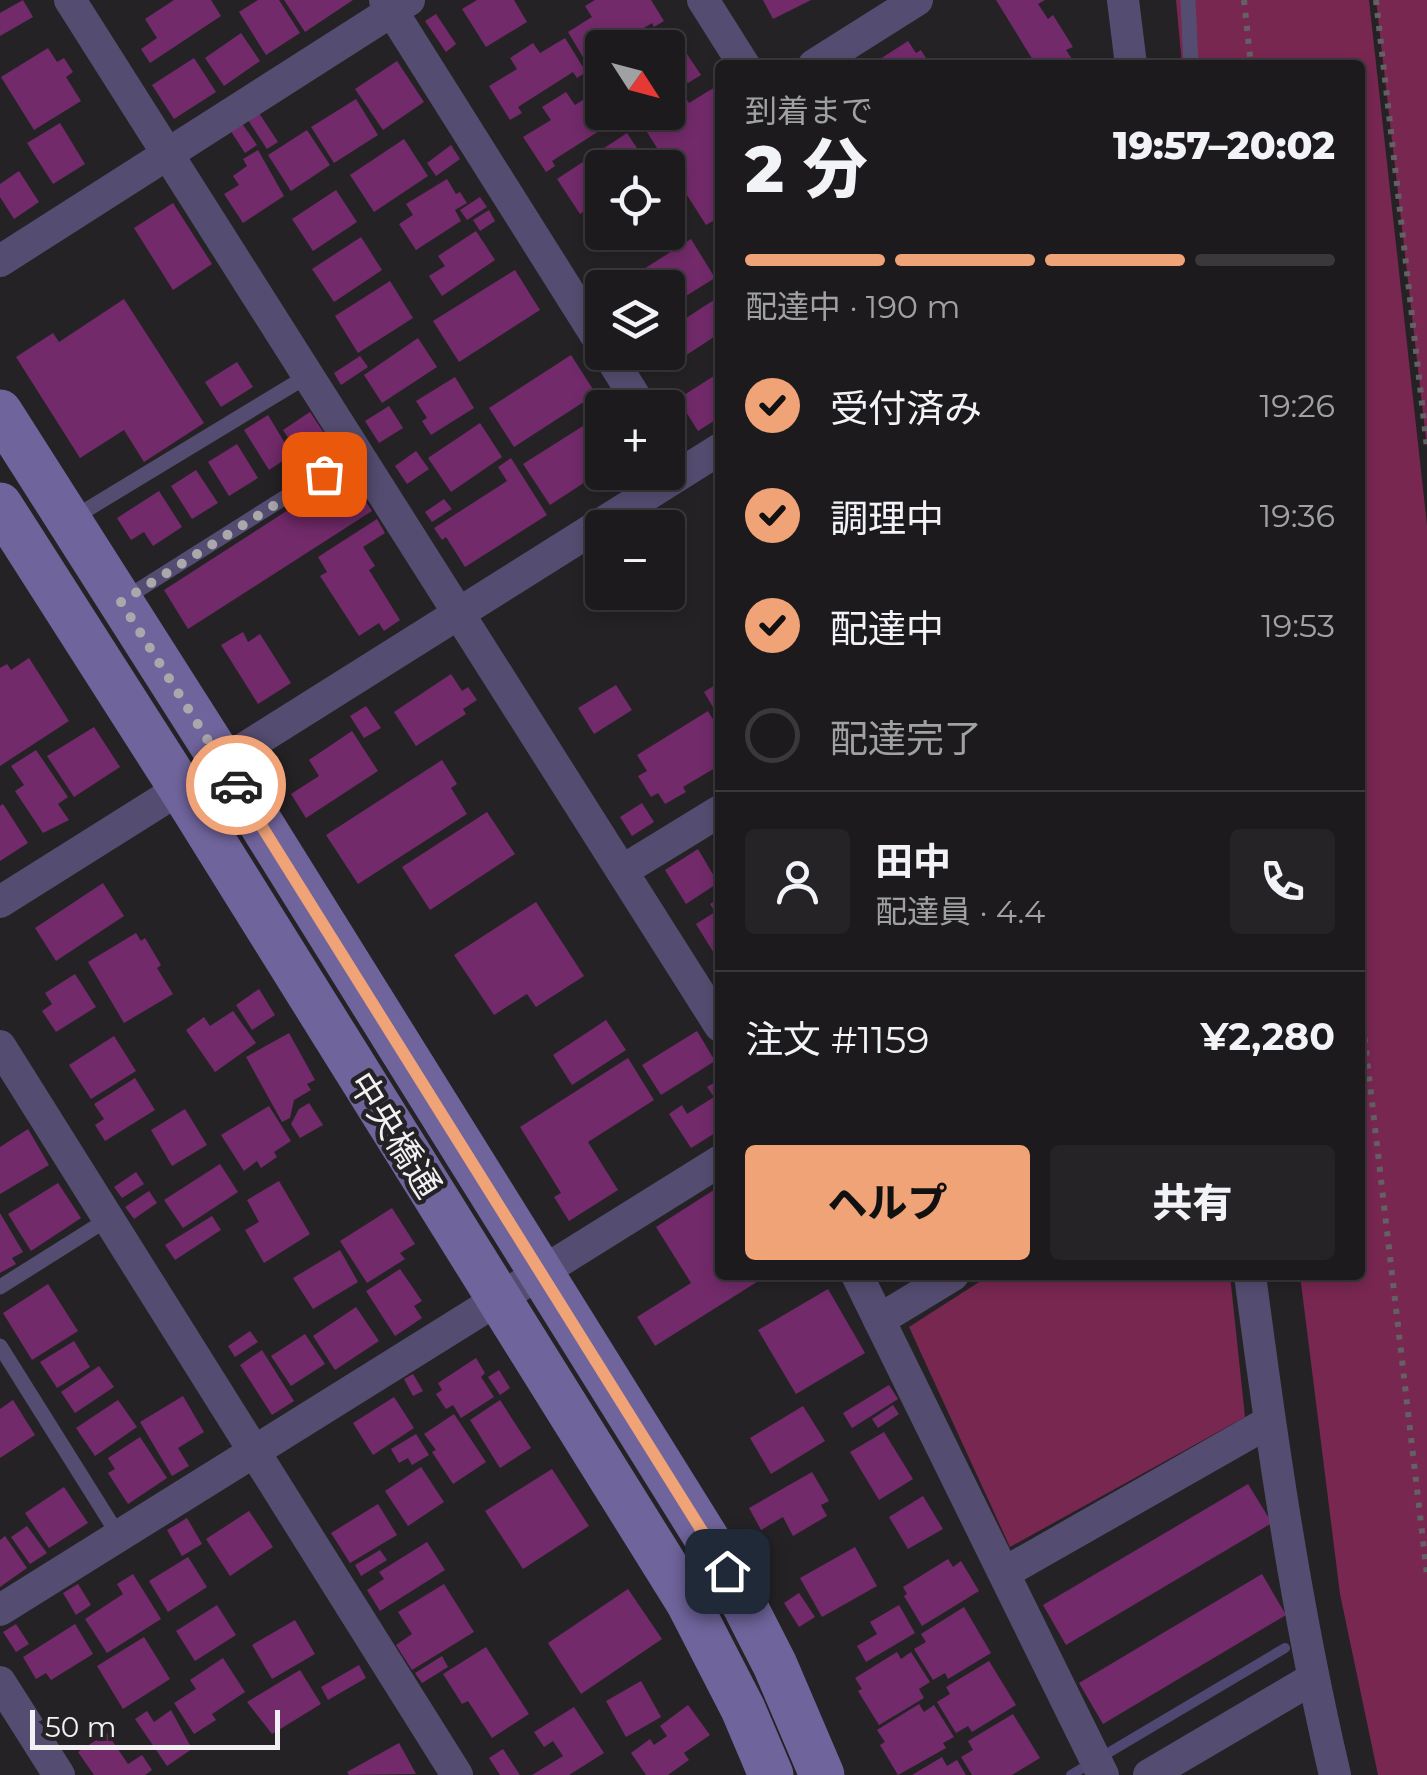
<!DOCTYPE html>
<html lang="ja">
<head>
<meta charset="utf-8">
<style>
	:root { --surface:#1c1a1c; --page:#252325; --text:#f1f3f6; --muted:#a0a1a3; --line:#3a383b; --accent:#efa377 }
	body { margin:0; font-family:Montserrat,"Noto Sans JP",sans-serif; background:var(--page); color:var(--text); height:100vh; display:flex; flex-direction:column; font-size:38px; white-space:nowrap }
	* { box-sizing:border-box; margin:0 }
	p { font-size:32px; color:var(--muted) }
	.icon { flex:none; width:55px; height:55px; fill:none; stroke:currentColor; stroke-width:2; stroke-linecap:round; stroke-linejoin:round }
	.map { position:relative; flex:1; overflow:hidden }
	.side { position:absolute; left:715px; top:60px; width:650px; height:1220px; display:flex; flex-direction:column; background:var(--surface); border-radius:10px; box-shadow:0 5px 15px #0003,0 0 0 2px var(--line) }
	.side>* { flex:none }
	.needle { width:65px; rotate:126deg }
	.buttons { position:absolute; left:585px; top:30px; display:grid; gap:20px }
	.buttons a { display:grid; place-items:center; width:100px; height:100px; border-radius:10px; background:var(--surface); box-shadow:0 5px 15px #0003,0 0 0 2px var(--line); font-size:50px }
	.scale { position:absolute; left:30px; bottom:25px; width:250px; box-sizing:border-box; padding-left:10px; border:5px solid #f2f0f3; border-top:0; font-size:28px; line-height:35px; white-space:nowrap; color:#f2f0f3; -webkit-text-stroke:8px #252226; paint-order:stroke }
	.pin { position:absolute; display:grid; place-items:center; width:85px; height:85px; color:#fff; margin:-42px; border-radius:20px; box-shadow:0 5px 15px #0006 }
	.courier { position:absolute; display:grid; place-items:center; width:100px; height:100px; margin:-50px; border:8px solid #efa377; border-radius:50%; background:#fff; color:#222; box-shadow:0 2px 12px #0007 }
	.headline em { font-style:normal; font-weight:800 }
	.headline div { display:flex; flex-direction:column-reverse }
	.headline { display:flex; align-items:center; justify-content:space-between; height:170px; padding:0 30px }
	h1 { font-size:65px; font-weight:800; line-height:75px }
	.bar { display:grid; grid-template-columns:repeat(4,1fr); gap:15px 10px; align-content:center; height:120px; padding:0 30px }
	.bar i { height:12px; border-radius:8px; background:var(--line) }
	.bar .on { background:var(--accent) }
	.bar p { grid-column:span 4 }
	.line { display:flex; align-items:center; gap:25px; padding:0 30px; border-top:2px solid var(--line) }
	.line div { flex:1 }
	.round { display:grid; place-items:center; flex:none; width:105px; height:105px; border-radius:10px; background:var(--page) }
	ol { padding:0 30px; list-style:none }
	li { display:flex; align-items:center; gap:30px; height:110px }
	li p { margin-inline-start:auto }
	li .icon { padding:10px; border-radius:50%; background:var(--accent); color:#111; stroke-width:4 }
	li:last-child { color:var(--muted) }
	li i { width:55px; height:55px; border:5px solid var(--line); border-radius:50% }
	.primary-button { display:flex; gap:20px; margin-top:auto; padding:20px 30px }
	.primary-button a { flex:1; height:115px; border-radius:10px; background:var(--accent); color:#111; font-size:40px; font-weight:800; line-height:115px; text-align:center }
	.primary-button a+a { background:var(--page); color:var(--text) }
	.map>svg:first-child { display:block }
</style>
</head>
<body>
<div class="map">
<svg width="1427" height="1775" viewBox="0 0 1427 1775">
	<rect width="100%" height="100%" fill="#252226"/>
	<g fill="#782751">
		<path d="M1176 0H1369L1427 525V1775H1378L1340 1594 1300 1275H1360V65H1182Z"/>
		<path d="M1376 0H1427V448Z"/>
		<path d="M990 1275H1230L1245 1417 1010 1547 909 1327Z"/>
	</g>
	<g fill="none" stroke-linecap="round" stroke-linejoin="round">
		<path stroke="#4e4872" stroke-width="10" d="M1071 1775 1285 1648"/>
	</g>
	<g fill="#722a6a">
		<path d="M23 0 33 17 0 36V13Z"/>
		<path d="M174 0H211L221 16 150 63 141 49 157 38 145 19Z"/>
		<path d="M258 0H279L300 33 266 55 239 12Z"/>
		<path d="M284 0H353L305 32Z"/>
		<path d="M477 0H514L527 22 486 47 462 9Z"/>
		<path d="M595 0H651L664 21 654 27 652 23 612 48H602V54L597 57 600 62 590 69 568 32 592 17 585 6Z"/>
		<path d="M763 0H811L773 19Z"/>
		<path d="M996 0H1045L1038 4 1048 19 1053 15 1073 47 1066 50 1076 65H1036Z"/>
		<path d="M436 14 456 44 446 52 425 21Z"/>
		<path d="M241 33 260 61 224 86 205 58Z"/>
		<path d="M565 38 586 72 577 78 573 72 518 107 522 113 510 120 489 86 517 69 510 58 533 43 540 53Z"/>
		<path d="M677 39 701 75 688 83 684 78 668 89V48H663Z"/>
		<path d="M908 41 916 53 921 50 930 65H879L877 61Z"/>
		<path d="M48 48 57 62 64 58 73 72 66 77 81 101 34 130 1 77Z"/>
		<path d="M194 58 216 92 174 119 152 85Z"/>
		<path d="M397 61 424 102 383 130 355 89Z"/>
		<path d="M720 84V217L706 225 645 129 669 114 668 98 681 90 689 103Z"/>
		<path d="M598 90 602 97V112H612L620 125 610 131 607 126 552 161 555 166 546 172 523 137 551 120 542 107 566 92 575 105Z"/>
		<path d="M356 99 378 135 334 163 311 127Z"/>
		<path d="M259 113 278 142 267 149 248 120Z"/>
		<path d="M241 122 257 145 245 153 230 130Z"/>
		<path d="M60 123 85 164 53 184 27 143Z"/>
		<path d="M307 130 330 165 291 191 268 155Z"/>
		<path d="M627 133 650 168H602V199L580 214 557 179Z"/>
		<path d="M404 139 428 176 374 212 350 175Z"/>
		<path d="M451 145 460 159 436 176 427 163Z"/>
		<path d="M258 150 284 196 243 223 224 194 239 185 233 176 247 166 243 159Z"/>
		<path d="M19 171 39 202 14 219 0 197V184Z"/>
		<path d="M447 179 456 194 460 192 467 203 455 210 461 221 416 250 399 224 413 215 406 204Z"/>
		<path d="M336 190 357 222 313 251 292 219Z"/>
		<path d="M480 197 487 207 467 220 460 210Z"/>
		<path d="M173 203 212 264 173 290 134 228Z"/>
		<path d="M489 210 495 221 480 231 473 220Z"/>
		<path d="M476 231 495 260 442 296 429 276 445 266 438 256Z"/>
		<path d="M361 237 382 270 334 302 312 269Z"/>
		<path d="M691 239 715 278 668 307V288H644L636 274Z"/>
		<path d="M515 270 540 310 459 362 433 321Z"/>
		<path d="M390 281 413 318 358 353 335 316Z"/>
		<path d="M720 296V333L668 367 658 352H668V343L686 331 680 322Z"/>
		<path d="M124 299 204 423 144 462 124 430 80 458 16 357 53 333 59 342Z"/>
		<path d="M418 338 437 367 382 403 364 375Z"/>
		<path d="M571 355 596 394 514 447 489 408Z"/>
		<path d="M360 356 368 367 341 385 334 373Z"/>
		<path d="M237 362 253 387 221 407 205 382Z"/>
		<path d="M720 372V417L698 431 678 399Z"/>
		<path d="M455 377 474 408 431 435 422 421 427 418 416 401Z"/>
		<path d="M389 406 403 428 379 443 365 421Z"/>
		<path d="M310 412 326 436 299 454 283 430Z"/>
		<path d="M602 414V471L550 505 523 464Z"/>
		<path d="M268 415 292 455 269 470 244 430Z"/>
		<path d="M480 423 502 457 451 492 428 458Z"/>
		<path d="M237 444 258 478 229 496 208 462Z"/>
		<path d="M416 451 429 469 407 484 395 466Z"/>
		<path d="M511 458 547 515 465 567 446 537 442 540 434 528 507 481 498 467Z"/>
		<path d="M196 470 218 503 192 519 171 486Z"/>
		<path d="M347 472 372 511 188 629 164 590Z"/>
		<path d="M159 491 182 527 153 546 144 532 131 540 117 518Z"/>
		<path d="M444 499 452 509 432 522 425 512Z"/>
		<path d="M377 519 385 533 363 547 375 566 369 570 400 620 384 631 379 623 359 636 320 576 327 572 318 557Z"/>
		<path d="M243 632 248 642 260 634 291 683 258 704 221 645Z"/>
		<path d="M29 658 69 721 0 766V668L7 664 11 670Z"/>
		<path d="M451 674 462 691 468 687 477 700 463 709 466 714 416 746 394 712Z"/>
		<path d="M720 682V719L704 692Z"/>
		<path d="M616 685 632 710 594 734 578 708Z"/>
		<path d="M366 706 381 728 364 738 350 716Z"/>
		<path d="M708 711 720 731V765L683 787 686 792 665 804 658 793 651 797 638 776 647 771 637 755Z"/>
		<path d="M94 727 120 767 74 797 47 756Z"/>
		<path d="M352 731 378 771 306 818 291 794 319 776 309 760Z"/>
		<path d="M36 750 68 797 58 804 69 820 43 833 15 791 24 785 11 766Z"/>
		<path d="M442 760 457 784 451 788 467 814 358 884 326 835Z"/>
		<path d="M642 803 654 822 632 836 620 817Z"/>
		<path d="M3 804 28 843 0 861V806Z"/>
		<path d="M487 812 515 854 430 910 402 867Z"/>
		<path d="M698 849 718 883 686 904 665 870Z"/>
		<path d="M103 883 124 916 56 961 35 928Z"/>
		<path d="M720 898V963L696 924 715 912 710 904Z"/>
		<path d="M536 902 584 976 536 1007 527 994 494 1015 454 955Z"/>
		<path d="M136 933 141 941 145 938 161 965 157 968 173 994 124 1023 88 962Z"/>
		<path d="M75 974 96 1007 56 1032 42 1011 52 1004 45 993Z"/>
		<path d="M259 989 275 1015 252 1030 236 1005Z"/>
		<path d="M233 1011 256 1043 215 1072 186 1030 204 1017 210 1026Z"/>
		<path d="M606 1020 626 1050 572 1085 553 1055Z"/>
		<path d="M697 1031 715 1061 661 1095 642 1065Z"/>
		<path d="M289 1033 315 1080 307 1084 311 1090 294 1100 290 1118 282 1122 246 1057Z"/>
		<path d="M114 1036 136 1071 91 1099 69 1065Z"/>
		<path d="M628 1058 654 1100 588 1142 618 1190 569 1221 554 1197 561 1193 520 1127Z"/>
		<path d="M135 1078 155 1110 105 1141 95 1125 104 1119 94 1104Z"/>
		<path d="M720 1079V1130L691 1148 669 1114 682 1105 687 1114 714 1097 707 1087Z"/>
		<path d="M309 1103 323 1125 300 1138 291 1124 299 1109Z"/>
		<path d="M269 1106 291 1141 274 1152 277 1157 261 1168 257 1161 244 1171 221 1135Z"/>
		<path d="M185 1109 207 1145 172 1166 151 1130Z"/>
		<path d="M28 1129 49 1165 0 1194V1147Z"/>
		<path d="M220 1164 238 1192 183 1228 164 1200Z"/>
		<path d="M136 1172 144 1184 122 1198 114 1187Z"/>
		<path d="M279 1181 310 1234 264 1263 245 1230 259 1222 247 1200Z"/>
		<path d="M58 1183 81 1218 31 1251 8 1214Z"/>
		<path d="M720 1186V1275H768L655 1346 637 1317 691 1283 656 1227Z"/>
		<path d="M149 1191 157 1203 134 1219 125 1207Z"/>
		<path d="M392 1208 415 1244 400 1253 405 1259 367 1283 340 1241Z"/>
		<path d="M0 1213 23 1252 12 1258 16 1264 0 1273Z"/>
		<path d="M212 1216 221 1230 175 1260 165 1245Z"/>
		<path d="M340 1250 358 1282 313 1309 293 1278Z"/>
		<path d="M400 1269 422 1301 414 1306 422 1318 395 1336 366 1291Z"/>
		<path d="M48 1284 78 1331 32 1360 3 1313Z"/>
		<path d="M828 1289 865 1353 796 1394 758 1330Z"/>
		<path d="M356 1307 379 1341 335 1370 313 1336Z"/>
		<path d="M250 1331 258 1342 235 1357 228 1346Z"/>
		<path d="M305 1334 325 1364 291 1386 271 1356Z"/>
		<path d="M74 1341 90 1367 57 1388 40 1362Z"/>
		<path d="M262 1350 294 1401 272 1415 240 1365Z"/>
		<path d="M476 1358 485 1373 481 1377 494 1397 461 1418 453 1405 446 1409 436 1394 442 1390 438 1383Z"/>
		<path d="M99 1366 114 1387 75 1413 61 1392Z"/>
		<path d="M499 1370 510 1388 500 1395 488 1377Z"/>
		<path d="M413 1374 423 1391 413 1396 404 1379Z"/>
		<path d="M889 1385 898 1399 852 1428 843 1413Z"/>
		<path d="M183 1396 204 1432 178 1448 189 1466 172 1476 140 1422Z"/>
		<path d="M394 1397 414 1428 373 1455 353 1423Z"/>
		<path d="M13 1400 35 1435 0 1458V1409Z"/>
		<path d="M118 1400 137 1427 95 1456 76 1428Z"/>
		<path d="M500 1400 531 1448 500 1468 470 1420Z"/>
		<path d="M893 1405 899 1414 878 1428 872 1419Z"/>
		<path d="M803 1406 825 1441 771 1474 750 1438Z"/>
		<path d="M454 1414 486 1462 453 1484 432 1452 436 1450 424 1434Z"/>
		<path d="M884 1432 913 1479 879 1500 850 1452Z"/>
		<path d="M416 1434 429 1455 412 1465 408 1458 399 1463 391 1449Z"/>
		<path d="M140 1437 167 1478 128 1504 108 1473 115 1469 108 1458Z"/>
		<path d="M421 1467 444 1502 408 1526 385 1491Z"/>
		<path d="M552 1469 589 1526 523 1569 485 1511Z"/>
		<path d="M812 1472 829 1501 821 1505 827 1516 793 1536 783 1517 761 1530 749 1508Z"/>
		<path d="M1248 1484 1272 1523 1066 1645 1043 1605Z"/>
		<path d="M64 1487 88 1523 49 1548 25 1513Z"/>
		<path d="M923 1496 943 1529 908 1549 889 1517Z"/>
		<path d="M378 1504 397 1535 350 1563 331 1533Z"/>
		<path d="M249 1511 273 1547 230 1576 206 1539Z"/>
		<path d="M187 1518 202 1544 182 1556 167 1530Z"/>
		<path d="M27 1526 47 1553 30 1564 11 1537Z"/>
		<path d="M5 1536 27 1568 0 1587V1540Z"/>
		<path d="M427 1542 445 1570 380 1611 367 1590 384 1579 379 1572Z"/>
		<path d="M855 1547 877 1586 822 1617 800 1578Z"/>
		<path d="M380 1550 387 1560 361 1576 355 1565Z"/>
		<path d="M188 1557 207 1587 168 1612 149 1581Z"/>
		<path d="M948 1559 953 1567 961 1561 979 1591 922 1626 904 1596 907 1594 903 1587Z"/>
		<path d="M133 1574 161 1619 107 1653 85 1619 123 1594 117 1584Z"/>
		<path d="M1262 1574 1286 1615 1103 1724 1079 1683Z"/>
		<path d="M78 1584 91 1605 76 1615 63 1593Z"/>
		<path d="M444 1584 474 1632 412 1670 396 1645 412 1634 398 1612Z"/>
		<path d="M628 1589 662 1639 581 1694 548 1643Z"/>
		<path d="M799 1593 815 1617 799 1627 784 1603Z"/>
		<path d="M217 1605 236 1635 195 1661 176 1631Z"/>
		<path d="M899 1605 915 1633 866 1662 857 1646 877 1634 870 1622Z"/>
		<path d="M964 1607 991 1653 948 1679 945 1673 933 1680 914 1649 926 1642 921 1634Z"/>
		<path d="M295 1620 315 1654 272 1679 252 1645Z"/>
		<path d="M16 1624 29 1644 16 1652 3 1632Z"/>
		<path d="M75 1624 93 1654 51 1680 46 1673 36 1679 23 1657Z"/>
		<path d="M144 1637 170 1679 123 1709 97 1666Z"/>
		<path d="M486 1647 529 1714 492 1738 468 1701 462 1704 443 1674Z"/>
		<path d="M897 1652 901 1659 911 1652 930 1682 919 1689 924 1698 879 1725 858 1691 862 1689 855 1678Z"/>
		<path d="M442 1656 448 1667 422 1683 415 1673Z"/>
		<path d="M223 1658 245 1692 212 1714 216 1720 194 1734 174 1703 196 1689 190 1680Z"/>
		<path d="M989 1661 1016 1705 972 1732 968 1726 956 1733 937 1702 950 1694 946 1687Z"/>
		<path d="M359 1665 366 1678 328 1700 321 1687Z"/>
		<path d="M300 1670 321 1704 272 1734 247 1702Z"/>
		<path d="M641 1681 661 1717 626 1737 606 1701Z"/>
		<path d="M919 1704 924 1712 934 1705 954 1737 943 1743 946 1748 898 1775 880 1745 885 1742 877 1730Z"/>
		<path d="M688 1705 710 1735 684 1753 689 1760 668 1775H646L631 1753 650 1739 654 1745 667 1736 660 1726Z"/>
		<path d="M574 1707 604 1753 569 1775H532L563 1756 553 1741 544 1747 534 1732Z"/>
		<path d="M171 1710 192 1749 167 1766 135 1719 147 1711 154 1722Z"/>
		<path d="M1013 1714 1040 1758 1012 1775H972L961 1757 973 1750 968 1741Z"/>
		<path d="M107 1733 128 1764 142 1755 152 1770 145 1775H94L78 1752Z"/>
		<path d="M399 1743 416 1774 349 1775 347 1772Z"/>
		<path d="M503 1749 520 1775H500L489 1758Z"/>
		<path d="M942 1757 947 1766 957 1760 966 1775H912Z"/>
	</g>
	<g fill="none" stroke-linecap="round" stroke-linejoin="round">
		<g stroke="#646165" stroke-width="6" stroke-dasharray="5 8" stroke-linecap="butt">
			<path d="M1244 0 1251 65"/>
			<path d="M1376 0 1427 448"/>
			<path d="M1360 999 1427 1575"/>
		</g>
		<g stroke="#554d71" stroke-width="15">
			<path d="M1188 0 1191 65"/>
			<path d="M73 518 309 375"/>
			<path d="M124 599 357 452"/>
			<path d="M0 1287 108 1219"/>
			<path d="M0 1346 119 1536"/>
		</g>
		<g stroke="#554d71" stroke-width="32">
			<path d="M70 0 720 1026"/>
			<path d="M385 0 602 345"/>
			<path d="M703 0 744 65"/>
			<path d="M1123 0 1131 65"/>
			<path d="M814 65 917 0"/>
			<path d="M0 261 409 0"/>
			<path d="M607 352 642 408"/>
			<path d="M622 871 720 811"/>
			<path d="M0 902 720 449"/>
			<path d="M0 1046 457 1775"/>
			<path d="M857 1275 1103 1775"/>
			<path d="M1250 1275C1272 1443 1296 1610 1335 1775"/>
			<path d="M879 1320 953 1275"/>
			<path d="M1004 1573 1269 1422"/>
			<path d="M0 1610 720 1161"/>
			<path d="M0 1682 59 1775"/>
			<path d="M1149 1775 1312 1679"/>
		</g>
		<g stroke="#70649c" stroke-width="45">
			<path d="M0 412 222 761 727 1571 775 1665 822 1775"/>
			<path d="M0 505 180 787 688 1602 743 1709 771 1775"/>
		</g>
	</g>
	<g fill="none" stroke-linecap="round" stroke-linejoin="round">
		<path stroke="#aaa8ab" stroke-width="10" stroke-dasharray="0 18" d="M236 785 121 602 324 474"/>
		<path stroke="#efa377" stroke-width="12" d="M236 785 727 1571"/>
	</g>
	<g text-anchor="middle" stroke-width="9" stroke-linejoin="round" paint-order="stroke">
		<g font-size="35" fill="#f2f0f3" stroke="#252226">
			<text transform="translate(395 1135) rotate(58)" y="12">中央橋通</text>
		</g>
	</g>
</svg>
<div class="buttons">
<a><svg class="needle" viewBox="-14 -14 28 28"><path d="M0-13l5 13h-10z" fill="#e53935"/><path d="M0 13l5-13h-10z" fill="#a0a1a3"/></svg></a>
<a><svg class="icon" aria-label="locate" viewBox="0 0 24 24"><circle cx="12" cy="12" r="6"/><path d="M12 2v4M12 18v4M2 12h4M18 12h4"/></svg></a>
<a><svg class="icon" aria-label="layers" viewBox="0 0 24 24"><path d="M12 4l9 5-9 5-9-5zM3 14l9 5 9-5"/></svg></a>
<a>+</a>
<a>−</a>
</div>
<div class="scale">50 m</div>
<div class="pin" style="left:324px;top:474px;background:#ea580c"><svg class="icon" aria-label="bag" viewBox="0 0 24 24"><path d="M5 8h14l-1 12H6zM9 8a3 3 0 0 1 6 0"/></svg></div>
<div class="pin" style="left:727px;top:1571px;background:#1f2937"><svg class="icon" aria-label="home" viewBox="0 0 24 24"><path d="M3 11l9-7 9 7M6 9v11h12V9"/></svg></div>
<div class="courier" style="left:236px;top:785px"><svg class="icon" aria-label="car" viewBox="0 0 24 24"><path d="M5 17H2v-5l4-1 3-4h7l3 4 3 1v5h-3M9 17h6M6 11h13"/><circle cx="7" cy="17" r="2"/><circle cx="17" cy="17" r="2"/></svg></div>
<section class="side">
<div class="headline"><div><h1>2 分</h1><p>到着まで</p></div><em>19:57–20:02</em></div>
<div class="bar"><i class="on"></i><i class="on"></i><i class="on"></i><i></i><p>配達中 · 190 m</p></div>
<ol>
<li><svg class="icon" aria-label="check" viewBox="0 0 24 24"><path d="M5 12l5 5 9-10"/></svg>受付済み<p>19:26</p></li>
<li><svg class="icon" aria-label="check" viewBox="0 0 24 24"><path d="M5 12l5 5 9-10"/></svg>調理中<p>19:36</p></li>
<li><svg class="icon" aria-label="check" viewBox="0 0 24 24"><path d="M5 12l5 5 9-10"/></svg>配達中<p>19:53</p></li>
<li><i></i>配達完了</li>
</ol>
<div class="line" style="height:180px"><a class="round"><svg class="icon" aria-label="person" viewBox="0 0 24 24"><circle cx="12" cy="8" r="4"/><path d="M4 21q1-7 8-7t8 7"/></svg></a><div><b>田中</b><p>配達員 · 4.4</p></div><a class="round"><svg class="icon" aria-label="phone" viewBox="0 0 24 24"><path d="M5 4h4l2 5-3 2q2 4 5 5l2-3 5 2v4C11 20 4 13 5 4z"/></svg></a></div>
<div class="line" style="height:130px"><div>注文 #1159</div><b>¥2,280</b></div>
<div class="primary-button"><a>ヘルプ</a><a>共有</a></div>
</section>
</div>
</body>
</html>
